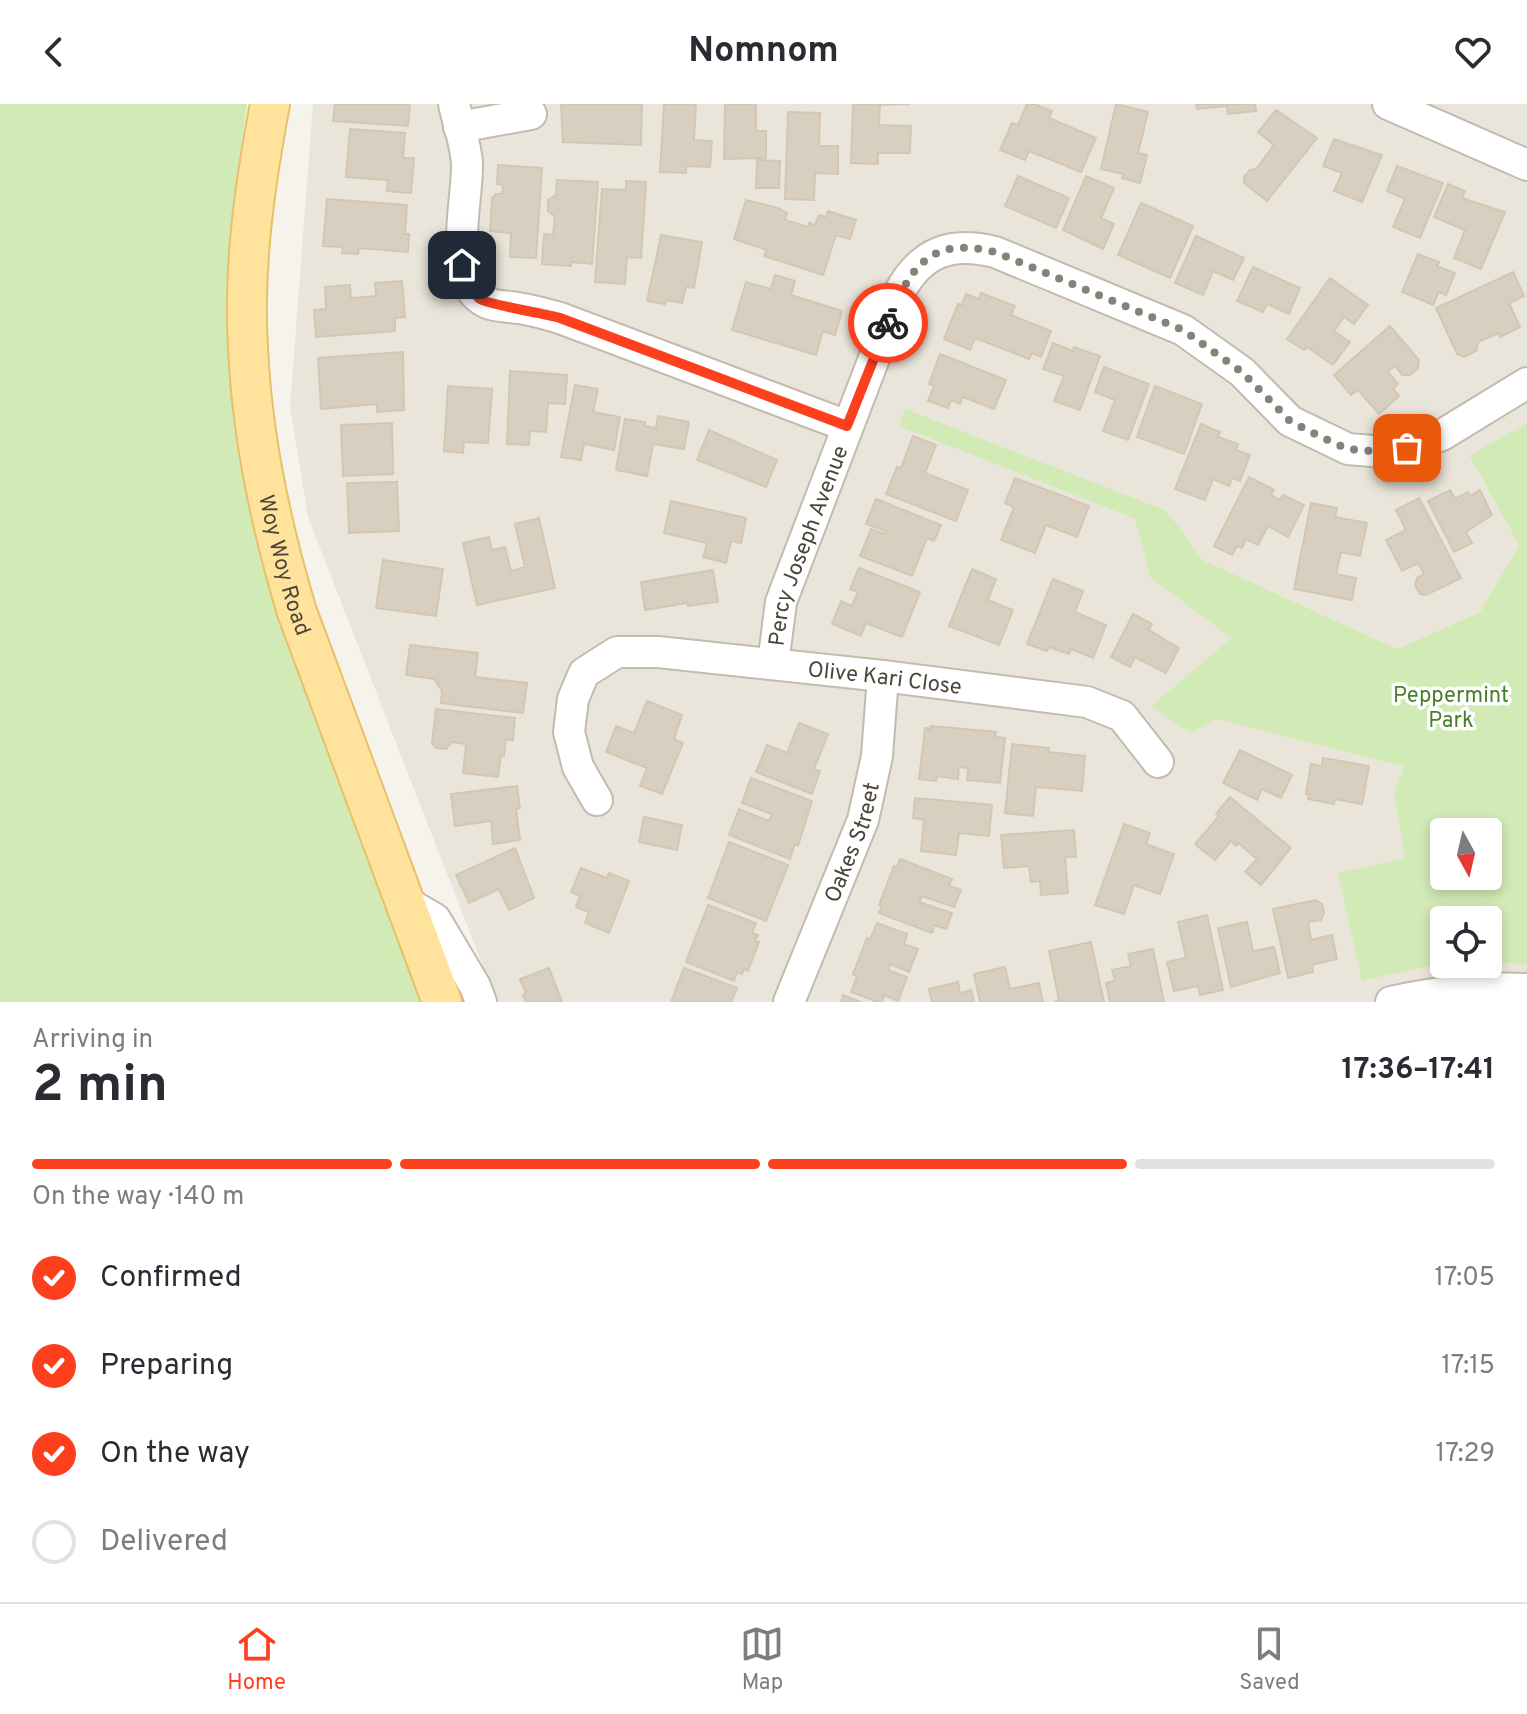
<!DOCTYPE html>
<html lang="en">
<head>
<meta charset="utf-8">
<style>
	:root { --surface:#fff; --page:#f2f2f3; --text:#2b2b33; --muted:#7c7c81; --line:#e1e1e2; --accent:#fc3f1d }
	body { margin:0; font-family:Overpass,sans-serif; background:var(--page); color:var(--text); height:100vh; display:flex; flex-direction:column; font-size:30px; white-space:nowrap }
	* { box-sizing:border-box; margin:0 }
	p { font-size:26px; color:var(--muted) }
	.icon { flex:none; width:44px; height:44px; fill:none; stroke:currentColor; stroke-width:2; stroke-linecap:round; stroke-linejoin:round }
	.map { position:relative; height:898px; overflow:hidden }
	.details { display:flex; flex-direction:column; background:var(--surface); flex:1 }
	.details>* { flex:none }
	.needle { width:52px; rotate:172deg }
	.buttons { position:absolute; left:1430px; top:714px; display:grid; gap:16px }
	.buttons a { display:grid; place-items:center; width:72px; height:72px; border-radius:8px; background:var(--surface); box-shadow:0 4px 12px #0003; font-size:40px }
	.pin { position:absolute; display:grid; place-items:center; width:68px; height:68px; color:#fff; margin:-34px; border-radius:16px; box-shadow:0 4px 12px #0006 }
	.courier { position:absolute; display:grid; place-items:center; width:80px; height:80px; margin:-40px; border:6px solid #fc3f1d; border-radius:50%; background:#fff; color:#222; box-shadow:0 2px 10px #0007 }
	.summary em { font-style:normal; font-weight:700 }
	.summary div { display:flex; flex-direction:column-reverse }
	.summary { display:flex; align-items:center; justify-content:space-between; height:136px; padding:0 32px }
	h1 { font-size:52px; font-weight:700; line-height:60px }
	.bar { display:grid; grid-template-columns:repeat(4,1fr); gap:12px 8px; align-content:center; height:96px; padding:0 32px }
	.bar i { height:10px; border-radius:6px; background:var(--line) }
	.bar .on { background:var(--accent) }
	.bar p { grid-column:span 4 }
	ol { padding:0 32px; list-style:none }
	li { display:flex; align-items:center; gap:24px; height:88px }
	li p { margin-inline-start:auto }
	li .icon { padding:8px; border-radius:50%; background:var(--accent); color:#fff; stroke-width:4 }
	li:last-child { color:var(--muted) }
	li i { width:44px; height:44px; border:4px solid var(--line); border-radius:50% }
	header { display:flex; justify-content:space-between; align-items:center; height:104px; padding:0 32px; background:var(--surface); font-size:36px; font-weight:700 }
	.tab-bar { display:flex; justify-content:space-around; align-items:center; height:112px; border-top:2px solid var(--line); background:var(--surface); font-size:22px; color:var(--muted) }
	.tab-bar a { display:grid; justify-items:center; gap:4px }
	.tab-bar .on { color:var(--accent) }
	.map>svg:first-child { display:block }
</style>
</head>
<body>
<header><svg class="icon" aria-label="back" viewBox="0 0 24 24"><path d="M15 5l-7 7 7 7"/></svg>Nomnom<svg class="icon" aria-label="heart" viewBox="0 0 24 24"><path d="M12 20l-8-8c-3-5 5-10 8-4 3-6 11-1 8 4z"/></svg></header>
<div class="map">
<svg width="1527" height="898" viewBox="0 0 1527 898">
	<rect width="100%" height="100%" fill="#f6f3ec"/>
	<path fill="#eae5da" d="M313 0H1527V319L1469 353 1519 441 1480 508 1397 545 1203 456 1167 407 900 322 1135 415 1150 473 1231 534 1152 601 1189 629 1216 615 1404 663 1394 690 1405 754 1362 877 1444 859 1527 860V898H497L308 413 290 303Z"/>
	<g fill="#d2eab5" fill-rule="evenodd">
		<path d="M0 0H247L230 126 228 176 232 250 422 898H0Z"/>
		<path d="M905 305 1167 407 1203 456 1397 545 1480 508 1519 441 1469 352 1527 319V860L1488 859V816H1444V859L1362 877 1338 769 1405 754 1394 690 1404 663 1216 615 1190 629 1151 602 1231 534 1150 473 1135 415 899 322ZM1444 728H1488V772H1444Z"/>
	</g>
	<g fill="#d8cfc1" stroke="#d3c7b4" stroke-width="2">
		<path d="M335 0H410L408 22 333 17Z"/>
		<path d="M561 0H642L641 41 563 38Z"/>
		<path d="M664 0H696L694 36 712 37 710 63 686 62V69L660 68Z"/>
		<path d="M725 0H756V27H766V54L724 55Z"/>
		<path d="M853 0H910L880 1 879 21 911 22 910 49H878V60L851 59Z"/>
		<path d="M1027 0H1034L1052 7 1049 14 1096 34 1081 68 1029 47 1025 56 1000 46 1012 19 1018 21Z"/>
		<path d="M1116 0 1148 8 1138 49 1147 51 1140 79 1122 74 1123 70 1101 65Z"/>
		<path d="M1196 0H1255L1256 7 1228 10 1227 2 1197 5Z"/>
		<path d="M1276 6 1317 34 1267 97 1244 79V73L1250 66 1256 65 1274 41 1258 28Z"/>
		<path d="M788 8 820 9 819 42H838V70L815 69 814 96 785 95Z"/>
		<path d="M350 25 405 29 403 54H414L411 89 387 87 388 76 346 73Z"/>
		<path d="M1334 35 1382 51 1362 98 1334 87 1342 69 1323 62Z"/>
		<path d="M757 56 780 57 779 84H756Z"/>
		<path d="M498 61 542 64 536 154 510 153 511 129 490 127 492 94 496 90H502L503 81 497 80Z"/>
		<path d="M1397 62 1443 79 1420 134 1393 123 1405 95 1387 87Z"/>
		<path d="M1018 72 1069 94 1056 124 1005 102Z"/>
		<path d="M1086 72 1114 84 1101 114 1114 120 1103 145 1063 126Z"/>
		<path d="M557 76 598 78 592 160 572 158 571 162 542 160 544 130 553 131 555 113 548 107V96L556 91Z"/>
		<path d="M626 77 646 78 641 154 627 153 625 180 595 178 602 85 626 86Z"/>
		<path d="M1448 80 1465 87 1462 94 1505 108 1481 165 1454 154 1465 126 1434 113Z"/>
		<path d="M327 95 407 101 405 130H409L408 148 359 144 358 150 342 149 343 143 323 142Z"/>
		<path d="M746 96 778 104 787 109 785 116 808 123 809 119 815 121 819 111 826 113 828 107 856 116 850 135 836 131 823 171 764 152 767 146 734 135Z"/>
		<path d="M1141 99 1193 122 1170 174 1118 151Z"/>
		<path d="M661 131 702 138 694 184 686 183 682 199 666 196 665 200 647 197Z"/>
		<path d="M1196 132 1244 154 1233 176 1213 167 1203 191 1175 179Z"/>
		<path d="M1418 150 1439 158 1437 162 1455 169 1446 191 1439 188 1433 201 1402 188Z"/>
		<path d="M1253 163 1300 184 1289 210 1267 200 1263 208 1237 197Z"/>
		<path d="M1513 168 1524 192 1509 199 1520 223 1500 233 1499 229 1478 238 1476 247 1464 253 1457 250 1436 204Z"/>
		<path d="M775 171 795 177 791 191 842 207 835 231 823 227 816 251 732 226 746 178 771 185Z"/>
		<path d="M1330 174 1368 201 1354 220 1344 213 1334 227 1350 238 1333 261 1307 243 1304 246 1287 235Z"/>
		<path d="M402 177 405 213 395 214V227L316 233 314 206 326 205 325 183 350 181 351 194 376 192 375 179Z"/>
		<path d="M981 189 1015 202 1011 211 1051 227 1041 253 1032 249 1029 255 975 234 970 246 944 235 958 200 962 201 966 190 979 195Z"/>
		<path d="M1390 222 1419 256 1418 264 1410 271H1402L1395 262 1388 268 1398 280 1393 285 1399 292 1379 310 1358 286 1351 291 1334 271Z"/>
		<path d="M1053 239 1073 247 1074 243 1100 252 1080 306 1054 297 1064 272 1043 265Z"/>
		<path d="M403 248 404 306 377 308V300L321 305 318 254Z"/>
		<path d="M940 250 1006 276 994 305 963 293 960 300 951 296 948 304 928 297 934 282 929 280Z"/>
		<path d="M1104 263 1149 280 1128 336 1103 327 1115 296 1095 288Z"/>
		<path d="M510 267 567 271 565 300 548 299 546 328 530 327 529 341 507 340Z"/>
		<path d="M575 281 598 285 593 308 620 313 614 346 584 340 581 356 561 353Z"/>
		<path d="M448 282 492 285 488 339 464 338 463 349 444 347Z"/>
		<path d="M1155 282 1202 300 1184 350 1137 333Z"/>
		<path d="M658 312 689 318 684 345 653 340 647 372 616 366 625 315 645 318V322L656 324Z"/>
		<path d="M392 319 393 370 343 372 341 321Z"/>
		<path d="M1201 320 1220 328 1218 333 1238 340 1236 346 1250 351 1240 377 1232 374 1229 382 1213 375 1205 396 1175 385Z"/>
		<path d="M709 326 777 356 766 383 697 356Z"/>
		<path d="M913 332 936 341 925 369 968 386 956 417 886 390 897 363 901 364Z"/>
		<path d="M1249 373 1274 386 1271 391 1280 396 1283 391 1304 401 1288 433 1268 422 1258 441 1246 435 1242 444 1237 442 1232 451 1214 442Z"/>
		<path d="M1015 374 1089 402 1077 433 1046 421 1035 449 1001 436 1014 403 1005 399Z"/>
		<path d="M397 378 399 427 349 429 347 379Z"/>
		<path d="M1450 386 1455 395 1468 388 1470 392 1480 386 1492 411 1466 428 1472 439 1454 448 1428 397Z"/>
		<path d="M1419 394 1461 474 1426 491 1420 490 1415 481 1417 474 1424 470 1418 459 1402 467 1386 436 1406 426 1396 406Z"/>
		<path d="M876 395 941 421 934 437 927 434 912 472 860 452 871 425 885 430 886 427 866 420Z"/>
		<path d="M671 397 746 414 741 439 731 437 726 459 703 453 707 439 664 429Z"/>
		<path d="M1311 399 1337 404 1335 413 1367 419 1360 452 1341 448 1336 470 1356 474 1352 496 1294 485Z"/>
		<path d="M539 414 555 484 477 501 463 439 489 433 492 446 505 443 511 467 525 463 515 420Z"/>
		<path d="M383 456 443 465 436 512 376 504Z"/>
		<path d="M859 464 920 488 902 533 866 519 861 532 832 520 841 497 852 502 858 488 850 485Z"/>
		<path d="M972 465 996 475 988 496 1013 506 999 541 949 522Z"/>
		<path d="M713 466 718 498 688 502 687 499 645 506 641 478Z"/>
		<path d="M1053 475 1083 487 1075 508 1106 521 1093 554 1071 545 1069 550 1049 543 1047 547 1027 540Z"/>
		<path d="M1133 510 1152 520 1149 526 1179 544 1166 569 1135 553 1130 563 1111 553Z"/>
		<path d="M410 541 478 549 475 573 527 579 523 609 441 599 442 587 434 575 406 571Z"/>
		<path d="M647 597 682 611 674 635 683 639 662 690 640 682 647 664 606 648 616 622 634 629Z"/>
		<path d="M436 605 515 614 513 636 506 635 504 652 501 651 498 673 463 669 466 640 452 638 446 645 436 644 432 639Z"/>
		<path d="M799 619 828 630 814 665 820 667 812 690 756 668 767 641 787 649Z"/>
		<path d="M931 622 996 628 995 633 1005 634 1000 679 967 676 968 664 959 663 958 675 937 672 936 677 919 675 925 624 931 625Z"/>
		<path d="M1012 640 1049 644 1048 648 1085 652 1082 687 1036 683 1033 712 1005 709Z"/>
		<path d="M1240 646 1292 671 1281 694 1262 685 1257 696 1223 679Z"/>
		<path d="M1323 654 1369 662 1362 700 1335 695 1334 700 1308 695 1309 690H1306L1311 660 1322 662Z"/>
		<path d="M751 674 812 697 798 742 795 740 790 755 729 731 739 705 769 717 772 710 742 699Z"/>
		<path d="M517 682 520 704 516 705 520 736 493 740 491 717 455 722 451 690Z"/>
		<path d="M1230 693 1291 744 1261 781 1245 768 1257 755 1238 739 1236 742 1231 737 1215 756 1195 740 1219 712 1216 710Z"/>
		<path d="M915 694 992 701 989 732 959 729 956 751 921 747 924 716 913 714Z"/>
		<path d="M644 713 682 721 677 746 639 738Z"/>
		<path d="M1124 720 1150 729 1146 740 1174 750 1160 790 1134 781 1124 810 1095 801Z"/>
		<path d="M1074 726 1076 753H1065L1068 789 1041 791 1040 777 1031 778 1029 762 1004 764 1001 731Z"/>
		<path d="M729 738 788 761 766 817 708 794Z"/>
		<path d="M515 744 534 794 509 806 499 785 469 799 456 771Z"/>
		<path d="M900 755 952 775 949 782 961 786 954 803 922 792 919 798 952 809 946 825 934 821 932 829 879 809 882 802 879 801 894 762 897 763Z"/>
		<path d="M581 764 607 774 609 769 629 777 609 829 585 819 589 808 576 803 580 792 571 788Z"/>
		<path d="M1316 796 1322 800 1324 809 1321 816 1308 818 1311 836 1332 831 1337 855 1312 861 1313 868 1288 874 1273 805Z"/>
		<path d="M708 801 756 819 752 829 758 831 755 837 759 838 748 867 744 865 742 870 737 868 734 877 686 858Z"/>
		<path d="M1207 811 1223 886 1200 891 1198 882 1174 887 1167 858 1186 854 1178 818Z"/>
		<path d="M1247 818 1253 847 1274 843 1280 869 1231 883 1218 824Z"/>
		<path d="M877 819 907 830 904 840 918 845 909 868 890 860 888 866 907 873 898 897 884 891 882 898H878L851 888 857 872 853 870 867 834 870 836Z"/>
		<path d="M1091 838 1104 898H1054L1059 896 1049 847Z"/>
		<path d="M1153 845 1164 898H1110L1106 879 1115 877 1112 866 1131 862 1128 850Z"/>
		<path d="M1005 863 1010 885 1039 879 1043 898H980L974 870Z"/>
		<path d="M549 864 562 898H526L523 891 526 889 520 875Z"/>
		<path d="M684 864 737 884 731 898H671Z"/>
		<path d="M958 878 960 889 971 886 974 898H932L929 885Z"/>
		<path d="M843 891 861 898H841Z"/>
	</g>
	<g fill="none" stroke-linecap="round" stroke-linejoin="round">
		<g stroke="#c2bbae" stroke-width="34">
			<g id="minor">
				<path d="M454 0C458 19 466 40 467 60 468 96 447 174 482 196 492 203 506 202 518 204 532 206 546 210 560 214L847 322"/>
				<path d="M1388 0 1527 61"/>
				<path d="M459 23 531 10"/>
				<path id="s1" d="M773 560 781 498 899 189C921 148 950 137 995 148L1183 226 1242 268 1290 317 1348 345 1372 347 1407 344 1442 331 1527 279"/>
				<path id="s2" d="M597 696 578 663 569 628 573 595 584 569 617 548H658L883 572 1087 598 1122 612 1158 658"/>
				<path d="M404 797 435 815 475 882 481 898"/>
				<path id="s3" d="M789 898 863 716 877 652 883 572"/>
				<path d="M1391 898C1436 888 1480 883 1527 885"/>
			</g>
		</g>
		<g stroke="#e6c16a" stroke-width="42">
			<g id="major">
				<path id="s4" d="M270 0C255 80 243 162 248 244 252 333 271 422 297 508L442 898"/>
			</g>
		</g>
		<use href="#minor" stroke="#fff" stroke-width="30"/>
		<use href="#major" stroke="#ffe39c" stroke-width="38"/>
	</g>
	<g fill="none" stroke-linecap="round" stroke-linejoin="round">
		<path stroke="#878178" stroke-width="8" stroke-dasharray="0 14.4" d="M888 219C910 163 929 132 995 148L1183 226 1242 268 1290 317 1323 334 1348 345 1372 347 1407 344"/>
		<path stroke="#fc3f1d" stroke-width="10" d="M462 161C466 172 471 187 480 195 486 200 546 210 560 214L847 322 888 219"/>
	</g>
	<g text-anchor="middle" stroke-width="7" stroke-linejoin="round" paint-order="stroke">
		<g font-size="22" fill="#4b4439" stroke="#fff">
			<text dy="8" stroke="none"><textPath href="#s1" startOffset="124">Percy Joseph Avenue</textPath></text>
			<text dy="8" stroke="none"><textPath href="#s4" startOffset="466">Woy Woy Road</textPath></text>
			<text dy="8" stroke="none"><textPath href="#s2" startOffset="444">Olive Kari Close</textPath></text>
			<text dy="8" stroke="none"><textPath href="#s3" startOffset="172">Oakes Street</textPath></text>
		</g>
		<g font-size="22" fill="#4a7f2a" stroke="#fff">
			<text x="1451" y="598">Peppermint<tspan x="1451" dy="25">Park</tspan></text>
		</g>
	</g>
</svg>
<div class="buttons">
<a><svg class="needle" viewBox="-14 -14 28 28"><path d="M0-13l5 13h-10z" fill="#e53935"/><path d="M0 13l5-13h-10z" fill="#7c7c81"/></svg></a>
<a><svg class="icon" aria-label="locate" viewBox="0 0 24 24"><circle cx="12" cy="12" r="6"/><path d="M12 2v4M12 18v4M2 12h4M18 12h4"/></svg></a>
</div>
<div class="pin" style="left:1407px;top:344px;background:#ea580c"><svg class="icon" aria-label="bag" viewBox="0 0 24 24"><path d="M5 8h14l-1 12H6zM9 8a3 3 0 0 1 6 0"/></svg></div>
<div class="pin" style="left:462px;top:161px;background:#1f2937"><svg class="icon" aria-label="home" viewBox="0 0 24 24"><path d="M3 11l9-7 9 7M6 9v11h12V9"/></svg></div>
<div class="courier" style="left:888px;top:219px"><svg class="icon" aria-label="bike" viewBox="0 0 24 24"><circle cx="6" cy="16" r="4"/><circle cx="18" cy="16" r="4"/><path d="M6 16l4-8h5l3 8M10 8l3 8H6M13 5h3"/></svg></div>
</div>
<section class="details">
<div class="summary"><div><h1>2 min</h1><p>Arriving in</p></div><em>17:36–17:41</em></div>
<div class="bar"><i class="on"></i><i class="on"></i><i class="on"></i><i></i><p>On the way · 140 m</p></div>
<ol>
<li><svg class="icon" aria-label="check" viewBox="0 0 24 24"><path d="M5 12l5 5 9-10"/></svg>Confirmed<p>17:05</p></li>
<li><svg class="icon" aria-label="check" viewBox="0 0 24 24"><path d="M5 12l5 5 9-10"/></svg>Preparing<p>17:15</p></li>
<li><svg class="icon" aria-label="check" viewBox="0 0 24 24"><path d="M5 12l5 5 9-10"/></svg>On the way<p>17:29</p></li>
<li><i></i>Delivered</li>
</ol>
</section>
<nav class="tab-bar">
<a class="on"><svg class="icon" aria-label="home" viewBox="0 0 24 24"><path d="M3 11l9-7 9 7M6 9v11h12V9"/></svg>Home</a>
<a><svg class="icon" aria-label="map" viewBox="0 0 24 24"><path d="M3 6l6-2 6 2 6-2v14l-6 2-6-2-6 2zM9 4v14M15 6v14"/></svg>Map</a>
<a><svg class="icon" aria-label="saved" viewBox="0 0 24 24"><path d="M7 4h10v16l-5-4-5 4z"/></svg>Saved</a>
</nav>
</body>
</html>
